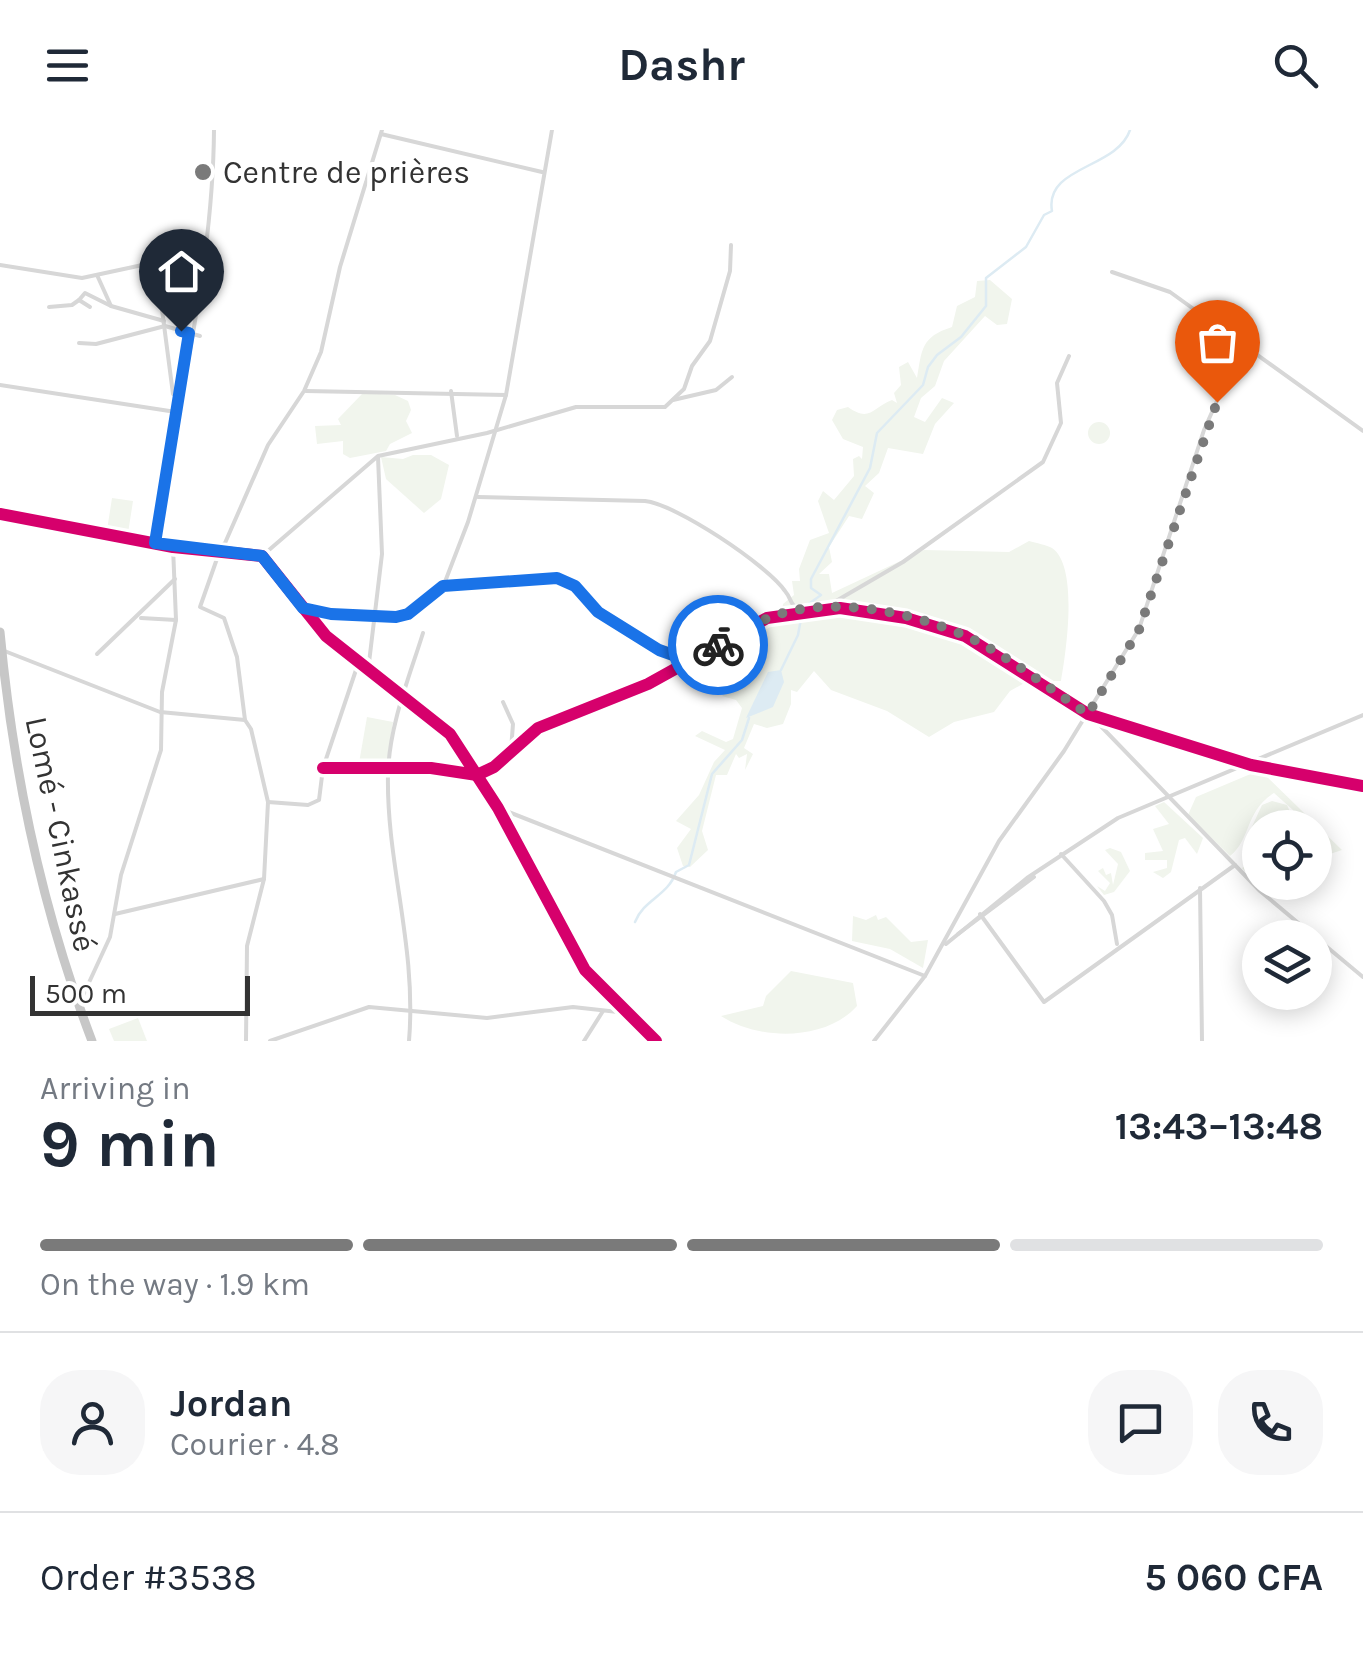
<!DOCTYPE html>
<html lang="en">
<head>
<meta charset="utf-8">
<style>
	:root { --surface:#fff; --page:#f6f6f7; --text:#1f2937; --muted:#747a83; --line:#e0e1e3; --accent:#7a7a7a }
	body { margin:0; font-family:Karla,sans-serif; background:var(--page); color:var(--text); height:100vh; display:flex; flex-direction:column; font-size:38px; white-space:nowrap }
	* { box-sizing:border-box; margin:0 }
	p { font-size:32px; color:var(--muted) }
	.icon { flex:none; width:55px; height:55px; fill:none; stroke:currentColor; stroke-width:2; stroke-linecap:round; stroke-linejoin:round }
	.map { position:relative; height:911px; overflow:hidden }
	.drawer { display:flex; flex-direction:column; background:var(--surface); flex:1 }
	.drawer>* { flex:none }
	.fabs { position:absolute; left:1242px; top:680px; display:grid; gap:20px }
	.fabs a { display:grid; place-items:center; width:90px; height:90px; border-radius:50%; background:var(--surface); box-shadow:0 5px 25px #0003; font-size:50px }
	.scale { position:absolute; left:30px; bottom:25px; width:220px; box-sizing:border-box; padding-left:10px; border:5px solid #333; border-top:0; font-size:28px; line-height:35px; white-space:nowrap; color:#333; -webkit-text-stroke:8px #fff; paint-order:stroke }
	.pin { position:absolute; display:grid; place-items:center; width:85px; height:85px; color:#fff; margin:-102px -42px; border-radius:50% 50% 50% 0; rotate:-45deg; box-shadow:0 0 10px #0007 }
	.pin .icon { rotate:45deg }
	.courier { position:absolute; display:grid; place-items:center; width:100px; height:100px; margin:-50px; border:8px solid #1a73e8; border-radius:50%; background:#fff; color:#222; box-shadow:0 2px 12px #0007 }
	.headline em { font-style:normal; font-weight:700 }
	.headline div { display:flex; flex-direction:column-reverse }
	.headline { display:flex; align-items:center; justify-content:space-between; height:170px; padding:0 40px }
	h1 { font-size:65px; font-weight:700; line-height:75px }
	.bar { display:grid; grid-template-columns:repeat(4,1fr); gap:15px 10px; align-content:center; height:120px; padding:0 40px }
	.bar i { height:12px; border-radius:8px; background:var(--line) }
	.bar .on { background:var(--accent) }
	.bar p { grid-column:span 4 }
	.line { display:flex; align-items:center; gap:25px; padding:0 40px; border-top:2px solid var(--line) }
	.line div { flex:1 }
	.round { display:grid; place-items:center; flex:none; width:105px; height:105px; border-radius:40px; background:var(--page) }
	header { display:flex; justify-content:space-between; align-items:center; height:130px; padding:0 40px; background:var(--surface); font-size:45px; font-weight:700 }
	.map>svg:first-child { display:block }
</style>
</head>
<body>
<header><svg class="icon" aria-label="menu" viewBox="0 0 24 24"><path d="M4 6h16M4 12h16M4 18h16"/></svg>Dashr<svg class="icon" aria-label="search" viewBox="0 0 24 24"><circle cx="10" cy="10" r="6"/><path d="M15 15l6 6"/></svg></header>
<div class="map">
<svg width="1363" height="911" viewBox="0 0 1363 911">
	<rect width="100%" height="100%" fill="#fff"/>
	<g fill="#f1f5ed">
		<path d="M990 150 1012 169 1007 194 997 195 985 186 944 231 935 256 921 268 914 287 925 292 942 268 954 273 935 294 923 324 888 318 879 343 865 356 874 363 862 389 849 386 829 417 832 432 819 444H829L832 463 924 420 1009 422 1029 411C1036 413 1047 415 1052 418 1079 436 1066 523 1061 551H1028L1010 561 994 582 954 592 929 607 887 581 831 560 814 541 797 562 791 560V574L783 594 767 598 754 594 744 618 753 624 745 640 747 624 739 628 736 624 727 645H716L702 701 708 720 690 737 683 736 677 718 691 699 676 691 699 665 714 632 725 620 695 606 702 601 726 612 733 609 742 578 736 570 722 566 750 542 735 519 781 488 783 474 794 465 792 451H800L799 439 810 410 829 403 818 371 823 361 834 370 854 346 853 329 859 326 862 329 863 317 843 309 832 290 837 280 848 277C870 293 873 277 892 270L897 273 894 263 901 255 899 237 908 232 917 248C922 219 921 207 952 197L957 176 975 167 977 151Z"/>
		<path d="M363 263 395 265 408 271 411 280 406 291 412 303 390 314 386 321 350 328 343 324V311L317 314 315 296 341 295 338 289Z"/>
		<circle cx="1099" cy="303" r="11"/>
		<path d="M413 325H431L449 335 441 369 424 383 386 349 381 327 403 329Z"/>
		<path d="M112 368 133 371 128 403 107 400Z"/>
		<path d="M367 587 393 592 386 638 359 633Z"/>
		<path d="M1260 640 1342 720 1315 729V698L1294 697 1293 680 1274 663C1245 681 1251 710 1230 726L1188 685 1196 667Z"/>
		<path d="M1272 671 1287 675 1293 689 1289 697 1260 698V749L1255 751 1242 738 1252 732 1243 716 1262 675Z"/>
		<path d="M1164 672 1203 708 1197 724 1185 708 1179 710 1171 742 1163 748 1153 742 1167 738V730H1145V723L1163 721 1153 699 1169 694 1155 676Z"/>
		<path d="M1110 718 1121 722 1130 741 1114 762 1104 765 1097 756 1105 761 1110 753 1098 741 1103 738 1106 745 1111 743 1113 755 1118 734 1105 720Z"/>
		<path d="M876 785 878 790 886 787 911 812 928 810 923 838 890 819 852 811 853 786 866 790Z"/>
		<path d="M791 841 853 853 857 876C826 911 759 911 721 886L763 876 766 866Z"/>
		<path d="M138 888 147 911H114L109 899Z"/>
	</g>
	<path fill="#ddebf3" d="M781 540 784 552 773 577 746 588 768 542Z"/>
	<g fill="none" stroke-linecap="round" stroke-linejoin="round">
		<g stroke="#ddebf3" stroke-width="2.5">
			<path d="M781 540 798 505 803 478 821 465 811 458V449L870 338 877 303 923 255 928 237 937 225 961 207 986 176V148L1026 117 1044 85 1052 81C1044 36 1117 39 1130 0"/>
			<path d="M635 792C644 769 668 766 676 742L689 735 712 644 742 610 749 588"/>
		</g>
		<g stroke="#d7d7d7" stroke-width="4">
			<path d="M381 4 542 42"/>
			<path d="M161 131V172L173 264"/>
			<path d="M0 135 82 148 161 131 202 128"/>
			<path d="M1112 142 1170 162 1363 301"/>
			<path d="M97 145 111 176 164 191"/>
			<path d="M49 177 72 175 79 170"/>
			<path d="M90 177 79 170 85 163 111 176"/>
			<path d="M79 213 96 214 165 196 200 206"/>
			<path d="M0 255 176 282"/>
			<path d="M306 261 506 265"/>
			<path d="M451 261 457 306"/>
			<path d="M673 270 716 260 732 247"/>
			<path d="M478 367 645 371C676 374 767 435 785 461 791 468 790 474 798 480"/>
			<path d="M0 384 173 417 262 426 326 506 450 604 498 678 585 840 656 911"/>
			<path d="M155 413C177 277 213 138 214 0"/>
			<path d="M215 423 225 413 268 315 304 261 321 222 340 137 382 0"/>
			<path d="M219 423 200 477 224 488 237 527 245 590"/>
			<path d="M262 426 378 326 487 303 576 277H665L684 259 692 236 710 211 730 141 731 115"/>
			<path d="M443 457 468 392 506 265 552 0"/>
			<path d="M303 478 331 484 397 487 408 484 443 457 557 447 575 456 599 483 659 520 690 531"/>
			<path d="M824 478 903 432 1043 332 1061 293 1057 253 1069 226"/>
			<path d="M141 488 176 490"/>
			<path d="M2 520 160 582 245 590 251 599 268 672 264 749 247 816 246 911"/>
			<path d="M97 524 175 449"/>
			<path d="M368 541 382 424 378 327"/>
			<path d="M503 572 513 594 511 620"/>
			<path d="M1092 587 1260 761 1363 847"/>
			<path d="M323 638H431L477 645 494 637 538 598 648 554 767 488 840 478 906 488 965 506 1088 584 1251 635 1363 656"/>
			<path d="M268 672 308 675 319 670 323 638 358 534"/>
			<path d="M501 679 925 846"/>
			<path d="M1061 724 1104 771 1112 785 1117 814"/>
			<path d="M1200 758 1202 911"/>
			<path d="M115 784 264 749"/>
			<path d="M980 784 1044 872 1235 735"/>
			<path d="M958 804 1034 747"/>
			<path d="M946 814 1027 748 1118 688 1363 585"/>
			<path d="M80 872 110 807 121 745 161 620 162 562 176 490 173 417"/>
			<path d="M270 911 369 877 487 888 573 877 627 883"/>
			<path d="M409 911C417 816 386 733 388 644 389 596 409 548 423 503"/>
			<path d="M584 911 603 881"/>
			<path d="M874 911 925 846 999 711 1064 621 1139 499 1204 300 1241 217"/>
		</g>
		<path stroke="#c7c7c7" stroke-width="9" d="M0 502C13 642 42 780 92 911"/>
		<g stroke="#fff" stroke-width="19">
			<g id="cycleway">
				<path d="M0 384 173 417 262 426 326 506 450 604 498 678 585 840 656 911"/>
				<path d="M323 638H431L477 645 494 637 538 598 648 554 767 488 840 478 906 488 965 506 1088 584 1251 635 1363 656"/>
			</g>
		</g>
		<use href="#cycleway" stroke="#d6006c" stroke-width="12"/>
	</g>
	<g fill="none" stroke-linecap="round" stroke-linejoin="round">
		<path stroke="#7a7a7a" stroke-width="10" stroke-dasharray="0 18" d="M718 515C734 506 750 496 766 489 831 461 933 485 991 519 1025 539 1056 563 1088 584L1139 500 1217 272"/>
		<path stroke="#1a73e8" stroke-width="12" d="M181 201 189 203 155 413 262 426 303 478 331 484 396 487 408 484 443 456 557 448 575 456 598 482 659 520 690 531 718 515"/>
	</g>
	<circle fill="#7a7a7a" stroke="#fff" stroke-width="4" cx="203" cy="42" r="10"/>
	<g text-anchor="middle" stroke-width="10" stroke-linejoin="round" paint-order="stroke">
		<g font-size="32" fill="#333" stroke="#fff" text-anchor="start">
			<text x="223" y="53">Centre de prières</text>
		</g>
		<g font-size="32" fill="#333" stroke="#fff">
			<text transform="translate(61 704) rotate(78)" y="11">Lomé - Cinkassé</text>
		</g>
	</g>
</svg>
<div class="fabs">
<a><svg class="icon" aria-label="locate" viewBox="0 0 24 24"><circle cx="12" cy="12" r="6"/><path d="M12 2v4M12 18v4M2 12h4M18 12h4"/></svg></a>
<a><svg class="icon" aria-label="layers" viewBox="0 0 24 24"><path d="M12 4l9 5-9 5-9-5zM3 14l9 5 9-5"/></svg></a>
</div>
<div class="scale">500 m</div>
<div class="pin" style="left:1217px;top:272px;background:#ea580c"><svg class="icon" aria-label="bag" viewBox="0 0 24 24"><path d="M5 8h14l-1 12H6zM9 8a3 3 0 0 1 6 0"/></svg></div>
<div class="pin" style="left:181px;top:201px;background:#1f2937"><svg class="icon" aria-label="home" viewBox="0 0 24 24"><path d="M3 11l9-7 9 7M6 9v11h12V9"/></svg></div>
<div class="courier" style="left:718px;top:515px"><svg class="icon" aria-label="bike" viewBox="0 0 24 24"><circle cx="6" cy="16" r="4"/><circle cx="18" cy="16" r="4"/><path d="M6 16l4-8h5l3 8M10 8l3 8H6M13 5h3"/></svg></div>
</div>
<section class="drawer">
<div class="headline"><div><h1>9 min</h1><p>Arriving in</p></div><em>13:43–13:48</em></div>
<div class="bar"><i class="on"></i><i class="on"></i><i class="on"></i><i></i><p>On the way · 1.9 km</p></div>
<div class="line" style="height:180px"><a class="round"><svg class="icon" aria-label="person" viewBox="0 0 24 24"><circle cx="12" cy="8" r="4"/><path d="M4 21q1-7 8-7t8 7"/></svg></a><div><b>Jordan</b><p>Courier · 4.8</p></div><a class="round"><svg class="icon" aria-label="chat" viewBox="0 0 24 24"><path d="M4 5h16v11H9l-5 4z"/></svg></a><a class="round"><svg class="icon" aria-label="phone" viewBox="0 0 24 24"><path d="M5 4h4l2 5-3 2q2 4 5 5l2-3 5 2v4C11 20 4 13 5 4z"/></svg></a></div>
<div class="line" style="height:130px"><div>Order #3538</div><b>5 060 CFA</b></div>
</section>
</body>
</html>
